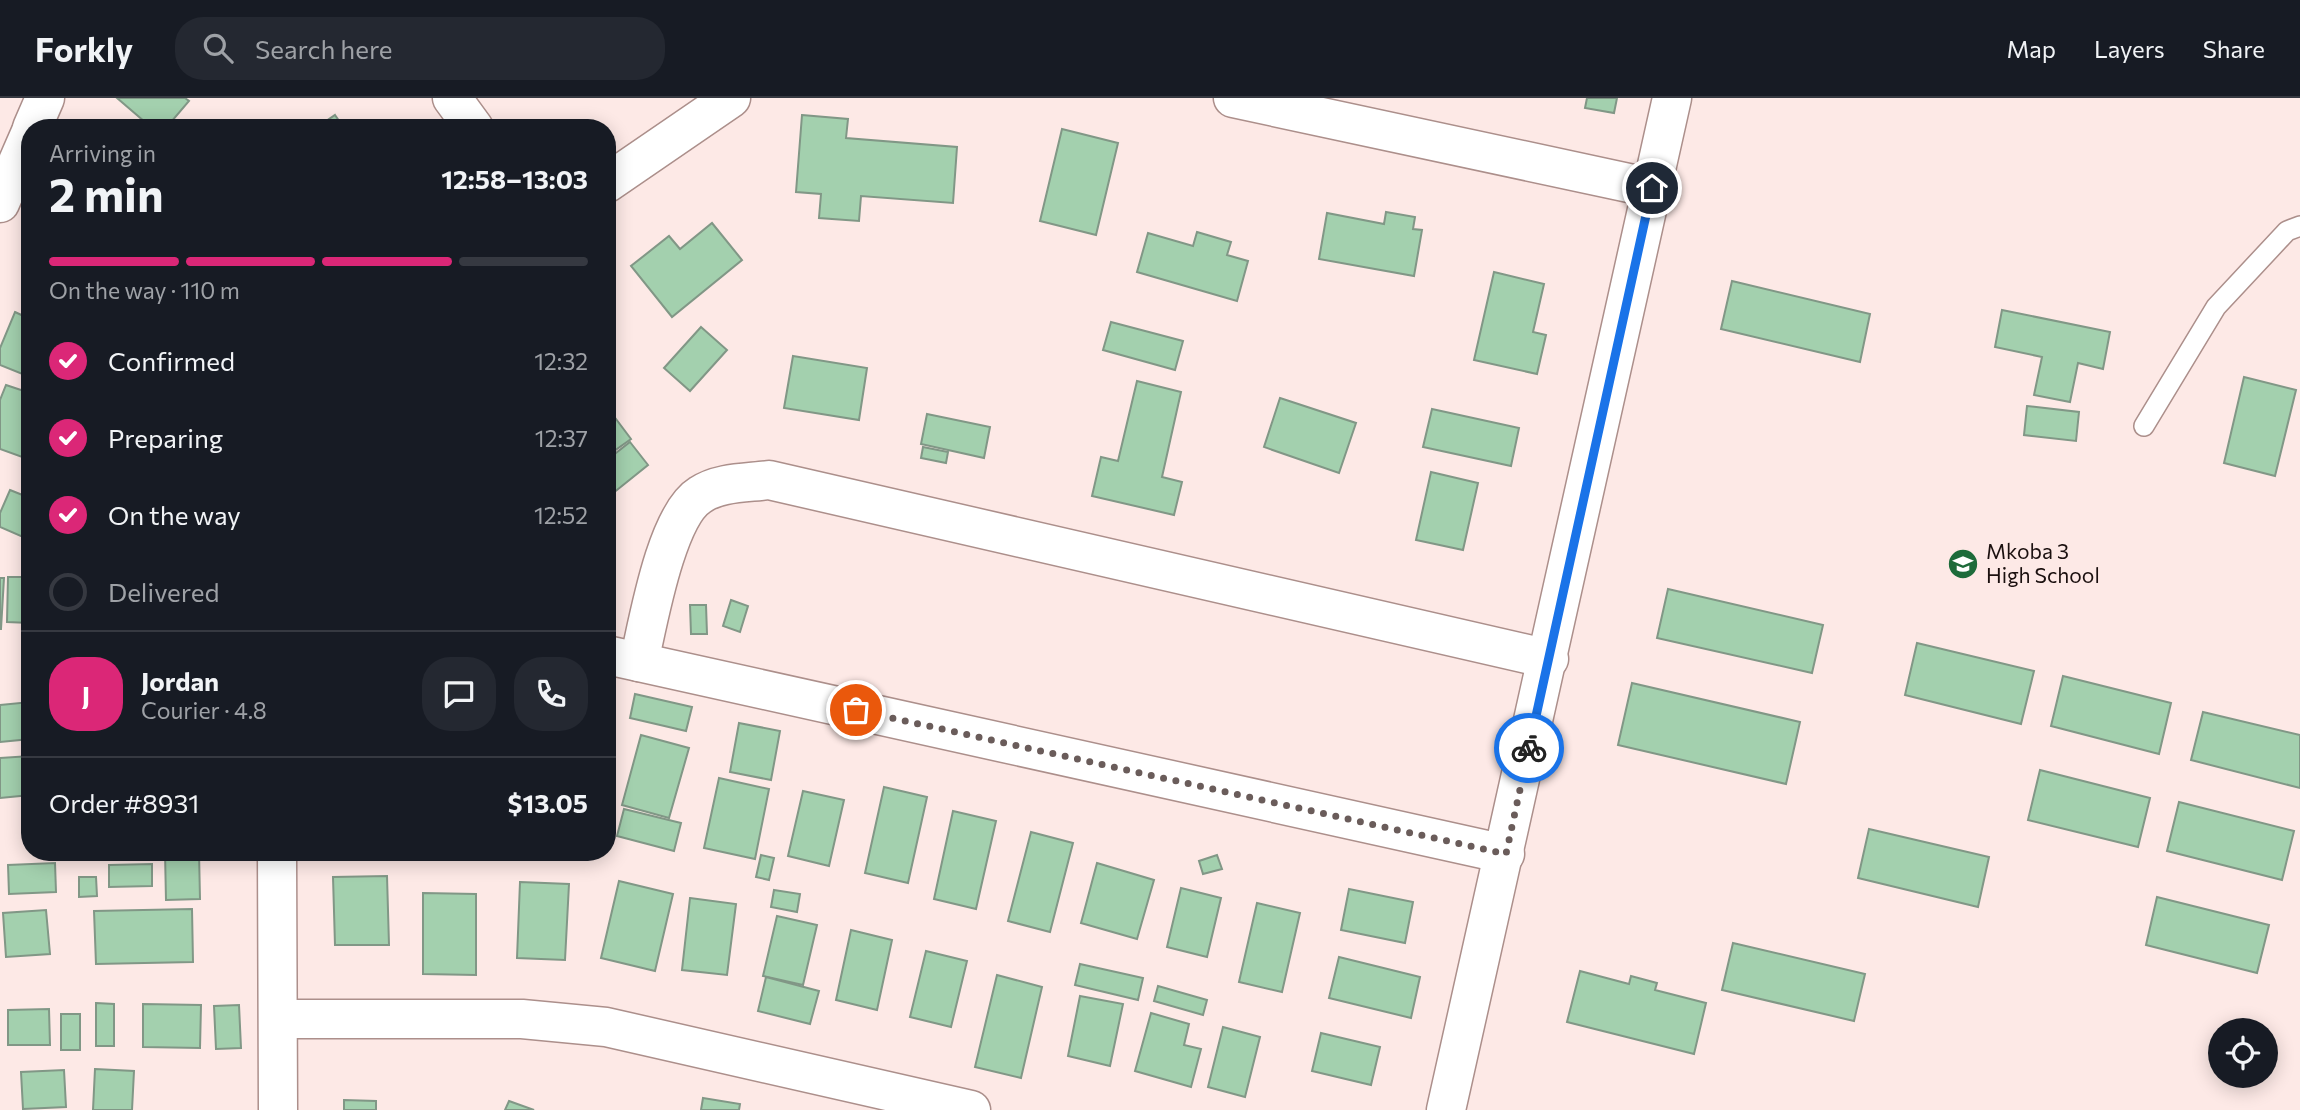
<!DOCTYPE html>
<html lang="en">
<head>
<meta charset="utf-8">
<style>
	:root { --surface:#171b24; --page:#242831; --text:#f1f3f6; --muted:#9ea1a6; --line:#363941; --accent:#db2777 }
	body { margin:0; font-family:Commissioner,sans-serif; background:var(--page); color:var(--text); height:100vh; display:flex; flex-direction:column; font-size:26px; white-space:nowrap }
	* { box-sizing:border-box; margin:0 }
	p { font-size:23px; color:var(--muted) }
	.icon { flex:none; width:38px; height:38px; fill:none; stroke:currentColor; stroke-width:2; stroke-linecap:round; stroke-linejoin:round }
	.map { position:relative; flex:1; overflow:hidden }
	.side { position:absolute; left:21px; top:21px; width:595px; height:742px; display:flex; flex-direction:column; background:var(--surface); border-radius:28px; box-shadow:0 4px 18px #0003 }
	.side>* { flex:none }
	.buttons { position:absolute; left:2208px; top:920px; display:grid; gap:14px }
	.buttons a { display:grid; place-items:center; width:70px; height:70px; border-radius:50%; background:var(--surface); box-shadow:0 4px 18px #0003; font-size:35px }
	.pin { position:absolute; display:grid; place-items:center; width:60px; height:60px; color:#fff; margin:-30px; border:4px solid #fff; border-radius:50%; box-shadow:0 2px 7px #0007 }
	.courier { position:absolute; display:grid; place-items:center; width:70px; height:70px; margin:-35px; border:5px solid #1a73e8; border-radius:50%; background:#fff; color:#222; box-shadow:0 2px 9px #0007 }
	.summary em { font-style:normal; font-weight:700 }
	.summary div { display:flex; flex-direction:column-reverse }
	.summary { display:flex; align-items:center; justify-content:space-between; height:119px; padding:0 28px }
	h1 { font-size:46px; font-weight:700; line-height:52px }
	.bar { display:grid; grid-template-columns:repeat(4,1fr); gap:10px 7px; align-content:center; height:84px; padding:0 28px }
	.bar i { height:9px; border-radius:5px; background:var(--line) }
	.bar .current { background:var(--accent) }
	.bar p { grid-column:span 4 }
	.line { display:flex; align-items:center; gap:18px; padding:0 28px; border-top:2px solid var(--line) }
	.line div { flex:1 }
	.round { display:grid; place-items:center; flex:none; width:74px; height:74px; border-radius:28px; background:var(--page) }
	ol { padding:0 28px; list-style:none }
	li { display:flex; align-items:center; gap:21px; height:77px }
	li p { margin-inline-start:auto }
	li .icon { padding:7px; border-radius:50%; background:var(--accent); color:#fff; stroke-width:4 }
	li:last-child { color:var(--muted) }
	li i { width:38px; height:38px; border:4px solid var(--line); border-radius:50% }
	header { display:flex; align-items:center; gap:42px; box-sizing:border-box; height:98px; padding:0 35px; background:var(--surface); border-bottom:2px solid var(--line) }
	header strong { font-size:33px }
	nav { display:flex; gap:38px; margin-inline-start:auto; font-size:24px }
	.search { width:490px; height:63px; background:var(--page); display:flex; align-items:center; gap:18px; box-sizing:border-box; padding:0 24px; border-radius:28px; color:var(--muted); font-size:26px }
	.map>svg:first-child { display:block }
</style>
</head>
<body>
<header>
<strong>Forkly</strong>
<div class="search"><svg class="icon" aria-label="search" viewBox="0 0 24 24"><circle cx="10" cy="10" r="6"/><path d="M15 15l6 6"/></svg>Search here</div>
<nav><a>Map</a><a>Layers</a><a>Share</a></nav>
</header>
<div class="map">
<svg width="2300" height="1012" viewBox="0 0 2300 1012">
	<rect width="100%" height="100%" fill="#fde9e6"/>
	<g fill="#a3d0ae" stroke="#819786" stroke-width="2">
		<path d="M117 0H185L189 3 166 30H152Z"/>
		<path d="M1587 0H1617L1614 15 1585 10Z"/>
		<path d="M335 17 344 30H316Z"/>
		<path d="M802 17 848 21 846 40 957 49 953 105 861 98 859 123 819 120 821 96 796 94Z"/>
		<path d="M1062 31 1118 45 1096 137 1040 123Z"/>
		<path d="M1386 114 1415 119 1413 131 1422 132 1414 178 1319 161 1327 115 1384 126Z"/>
		<path d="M712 125 742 162 672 219 631 168 669 138 680 151Z"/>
		<path d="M1197 134 1231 144 1227 157 1248 163 1237 203 1137 174 1148 135 1193 148Z"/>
		<path d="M1494 174 1544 186 1533 234 1546 237 1537 276 1474 262Z"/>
		<path d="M1732 183 1870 216 1860 264 1721 231Z"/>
		<path d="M2002 212 2110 234 2103 271 2078 265 2070 304 2034 297 2042 259 1995 249Z"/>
		<path d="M15 214 30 221V279L0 267V250Z"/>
		<path d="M1111 224 1183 243 1175 272 1103 252Z"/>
		<path d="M701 229 727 252 690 293 664 270Z"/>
		<path d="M793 258 867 270 859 322 784 310Z"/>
		<path d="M2244 279 2296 292 2275 378 2224 365Z"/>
		<path d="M1137 283 1181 294 1162 379 1182 384 1174 417 1092 398 1101 359 1118 363Z"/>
		<path d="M6 287 30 295V347L25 360 0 351V302Z"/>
		<path d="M1280 300 1356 325 1339 375 1264 349Z"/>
		<path d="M2027 308 2079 314 2076 343 2024 337Z"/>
		<path d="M607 309 631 341 607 358Z"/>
		<path d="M1432 311 1519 330 1511 368 1423 349Z"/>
		<path d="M927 316 990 329 984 360 921 346Z"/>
		<path d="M630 344 648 367 607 400V362Z"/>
		<path d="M923 349 948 354 946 365 921 360Z"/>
		<path d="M1431 374 1478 385 1463 452 1416 442Z"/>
		<path d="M10 392 30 400V442L0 429V415Z"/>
		<path d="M8 479H30V525L7 524Z"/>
		<path d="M0 480H4L1 531H0Z"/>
		<path d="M1668 491 1823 527 1812 575 1657 540Z"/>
		<path d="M731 502 748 508 740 534 723 528Z"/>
		<path d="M690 507H706L707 536H691Z"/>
		<path d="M1917 545 2034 573 2021 626 1905 597Z"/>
		<path d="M2063 578 2171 605 2159 656 2051 628Z"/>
		<path d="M1632 585 1800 624 1786 686 1618 647Z"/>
		<path d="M635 596 692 609 686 633 630 620Z"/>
		<path d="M30 604V641L0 644V607Z"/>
		<path d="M2203 614 2300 637V690L2191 662Z"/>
		<path d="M739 625 780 633 771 682 730 674Z"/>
		<path d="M641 637 689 650 669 720 622 707Z"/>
		<path d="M30 658V697L0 700V660Z"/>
		<path d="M2040 672 2150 700 2138 749 2028 722Z"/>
		<path d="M719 680 769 691 755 761 704 750Z"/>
		<path d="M884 689 927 699 908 785 865 775Z"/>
		<path d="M803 693 844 702 829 768 788 758Z"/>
		<path d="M2179 704 2294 733 2282 782 2167 753Z"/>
		<path d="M624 711 681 725 674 753 617 738Z"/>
		<path d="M953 713 996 723 976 811 934 801Z"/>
		<path d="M1869 731 1989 759 1978 809 1858 780Z"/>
		<path d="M1031 734 1073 745 1050 834 1008 823Z"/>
		<path d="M165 754H199L200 801 166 802Z"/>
		<path d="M761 757 774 760 769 782 756 779Z"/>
		<path d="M1217 757 1222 771 1203 776 1199 763Z"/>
		<path d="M55 765 56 794 9 796 8 767Z"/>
		<path d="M1097 765 1154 782 1137 841 1081 825Z"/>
		<path d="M152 766V788L109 789V767Z"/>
		<path d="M387 778 389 847H335L333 779Z"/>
		<path d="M79 779H96L97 798 79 799Z"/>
		<path d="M619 783 673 796 655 873 601 860Z"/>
		<path d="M520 784 569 786 565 862 517 860Z"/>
		<path d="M1181 790 1221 800 1207 859 1167 849Z"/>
		<path d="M1349 791 1413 804 1405 845 1341 832Z"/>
		<path d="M774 792 800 796 797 814 771 809Z"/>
		<path d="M423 795 476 796V877L423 876Z"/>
		<path d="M2157 799 2269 827 2257 875 2146 847Z"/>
		<path d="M690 800 736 806 727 877 682 872Z"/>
		<path d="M1257 805 1300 815 1282 894 1239 884Z"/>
		<path d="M192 811 193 864 96 866 94 813Z"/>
		<path d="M46 812 50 856 6 859 3 815Z"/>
		<path d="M777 818 817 827 803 887 763 878Z"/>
		<path d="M851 832 892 842 877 912 836 902Z"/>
		<path d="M1733 845 1865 876 1854 923 1722 892Z"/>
		<path d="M926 853 967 863 951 929 910 919Z"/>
		<path d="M1339 859 1420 879 1411 920 1329 900Z"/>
		<path d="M1080 866 1143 880 1138 902 1075 887Z"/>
		<path d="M1580 873 1629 886 1631 878 1657 885 1655 892 1706 905 1694 956 1567 924Z"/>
		<path d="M997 877 1042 889 1021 980 975 969Z"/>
		<path d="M766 879 819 893 810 926 758 913Z"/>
		<path d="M1158 888 1207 902 1203 917 1154 903Z"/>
		<path d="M1080 898 1123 906 1110 968 1068 958Z"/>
		<path d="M96 905 114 906V948H96Z"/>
		<path d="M143 906 201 907 200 950 143 949Z"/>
		<path d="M239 907 241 950 216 951 214 908Z"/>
		<path d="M49 911 50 947H8V912Z"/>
		<path d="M1151 915 1189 926 1184 947 1201 951 1191 989 1135 973Z"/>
		<rect x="61" y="916" width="19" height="36"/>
		<path d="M1223 929 1260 939 1245 999 1208 989Z"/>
		<path d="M1321 935 1380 949 1371 987 1312 973Z"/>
		<path d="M95 971 134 973 132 1012H93Z"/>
		<path d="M64 972 66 1009 23 1011 21 974Z"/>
		<path d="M703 1000 740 1006 739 1012H701Z"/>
		<path d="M344 1002 376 1003V1012H344Z"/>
		<path d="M509 1003 534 1012H505Z"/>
	</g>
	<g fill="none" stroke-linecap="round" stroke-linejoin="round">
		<g stroke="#ac8f8b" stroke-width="22">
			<path id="lane" d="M2144 328 2216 209 2287 133 2300 128"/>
		</g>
		<g stroke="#ac8f8b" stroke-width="41">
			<g id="street">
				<path d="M452 0 474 30"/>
				<path d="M1233 0 1652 90"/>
				<path d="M32 30 45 0"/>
				<path d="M607 85 731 0"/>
				<path d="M0 105 30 36"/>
				<path d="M607 557 1505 756"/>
				<path d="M639 564C648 525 666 418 700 397 719 384 747 385 769 382L1549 561"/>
				<path d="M277 754 278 1012"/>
				<path d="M279 921H522L606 929 971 1012"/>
				<path d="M1446 1012 1672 0"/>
			</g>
		</g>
		<use href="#lane" stroke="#fff" stroke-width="19"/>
		<use href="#street" stroke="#fff" stroke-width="38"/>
	</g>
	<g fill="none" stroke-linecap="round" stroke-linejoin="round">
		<path stroke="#6a5c5a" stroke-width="7" stroke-dasharray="0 12.6" d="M856 612 1506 756 1529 650"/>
		<path stroke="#1a73e8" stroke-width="9" d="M1529 650 1652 90"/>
	</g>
	<defs>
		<g id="school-disc" transform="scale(1.575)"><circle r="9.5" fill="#1d6b3a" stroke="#fde9e6"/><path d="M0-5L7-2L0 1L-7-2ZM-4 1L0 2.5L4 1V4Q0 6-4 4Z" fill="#fff"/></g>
	</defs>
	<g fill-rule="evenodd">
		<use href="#school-disc" x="1963" y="466"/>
	</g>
	<g text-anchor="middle" stroke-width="5" stroke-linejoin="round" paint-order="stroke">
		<g font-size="21" fill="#1b100f" stroke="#fde9e6" text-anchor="start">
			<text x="1986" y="461">Mkoba 3<tspan x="1986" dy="24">High School</tspan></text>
		</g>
	</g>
</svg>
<div class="buttons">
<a><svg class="icon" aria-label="locate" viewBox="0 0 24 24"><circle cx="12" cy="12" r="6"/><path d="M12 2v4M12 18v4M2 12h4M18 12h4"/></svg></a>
</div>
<div class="pin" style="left:856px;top:612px;background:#ea580c"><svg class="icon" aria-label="bag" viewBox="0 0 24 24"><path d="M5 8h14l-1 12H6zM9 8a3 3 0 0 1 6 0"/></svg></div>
<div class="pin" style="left:1652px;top:90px;background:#1f2937"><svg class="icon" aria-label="home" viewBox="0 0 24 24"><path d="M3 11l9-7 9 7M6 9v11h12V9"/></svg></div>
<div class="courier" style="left:1529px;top:650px"><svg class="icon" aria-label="bike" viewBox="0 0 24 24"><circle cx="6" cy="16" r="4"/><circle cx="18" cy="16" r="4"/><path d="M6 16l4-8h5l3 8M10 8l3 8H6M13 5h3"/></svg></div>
<section class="side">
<div class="summary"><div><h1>2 min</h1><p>Arriving in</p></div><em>12:58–13:03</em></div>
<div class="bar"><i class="current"></i><i class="current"></i><i class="current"></i><i></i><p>On the way · 110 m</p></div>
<ol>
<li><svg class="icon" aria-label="check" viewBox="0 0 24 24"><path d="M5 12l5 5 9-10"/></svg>Confirmed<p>12:32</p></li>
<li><svg class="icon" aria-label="check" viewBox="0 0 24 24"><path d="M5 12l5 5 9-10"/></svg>Preparing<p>12:37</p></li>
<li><svg class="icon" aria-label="check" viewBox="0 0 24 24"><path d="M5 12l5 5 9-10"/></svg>On the way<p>12:52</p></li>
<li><i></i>Delivered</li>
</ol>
<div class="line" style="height:126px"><b class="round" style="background:var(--accent);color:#fff">J</b><div><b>Jordan</b><p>Courier · 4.8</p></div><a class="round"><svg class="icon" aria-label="chat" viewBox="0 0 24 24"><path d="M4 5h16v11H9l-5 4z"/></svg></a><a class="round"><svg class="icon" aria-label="phone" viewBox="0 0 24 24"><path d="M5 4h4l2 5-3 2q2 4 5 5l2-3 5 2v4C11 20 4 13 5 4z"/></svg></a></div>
<div class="line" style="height:91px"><div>Order #8931</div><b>$13.05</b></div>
</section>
</div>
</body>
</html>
